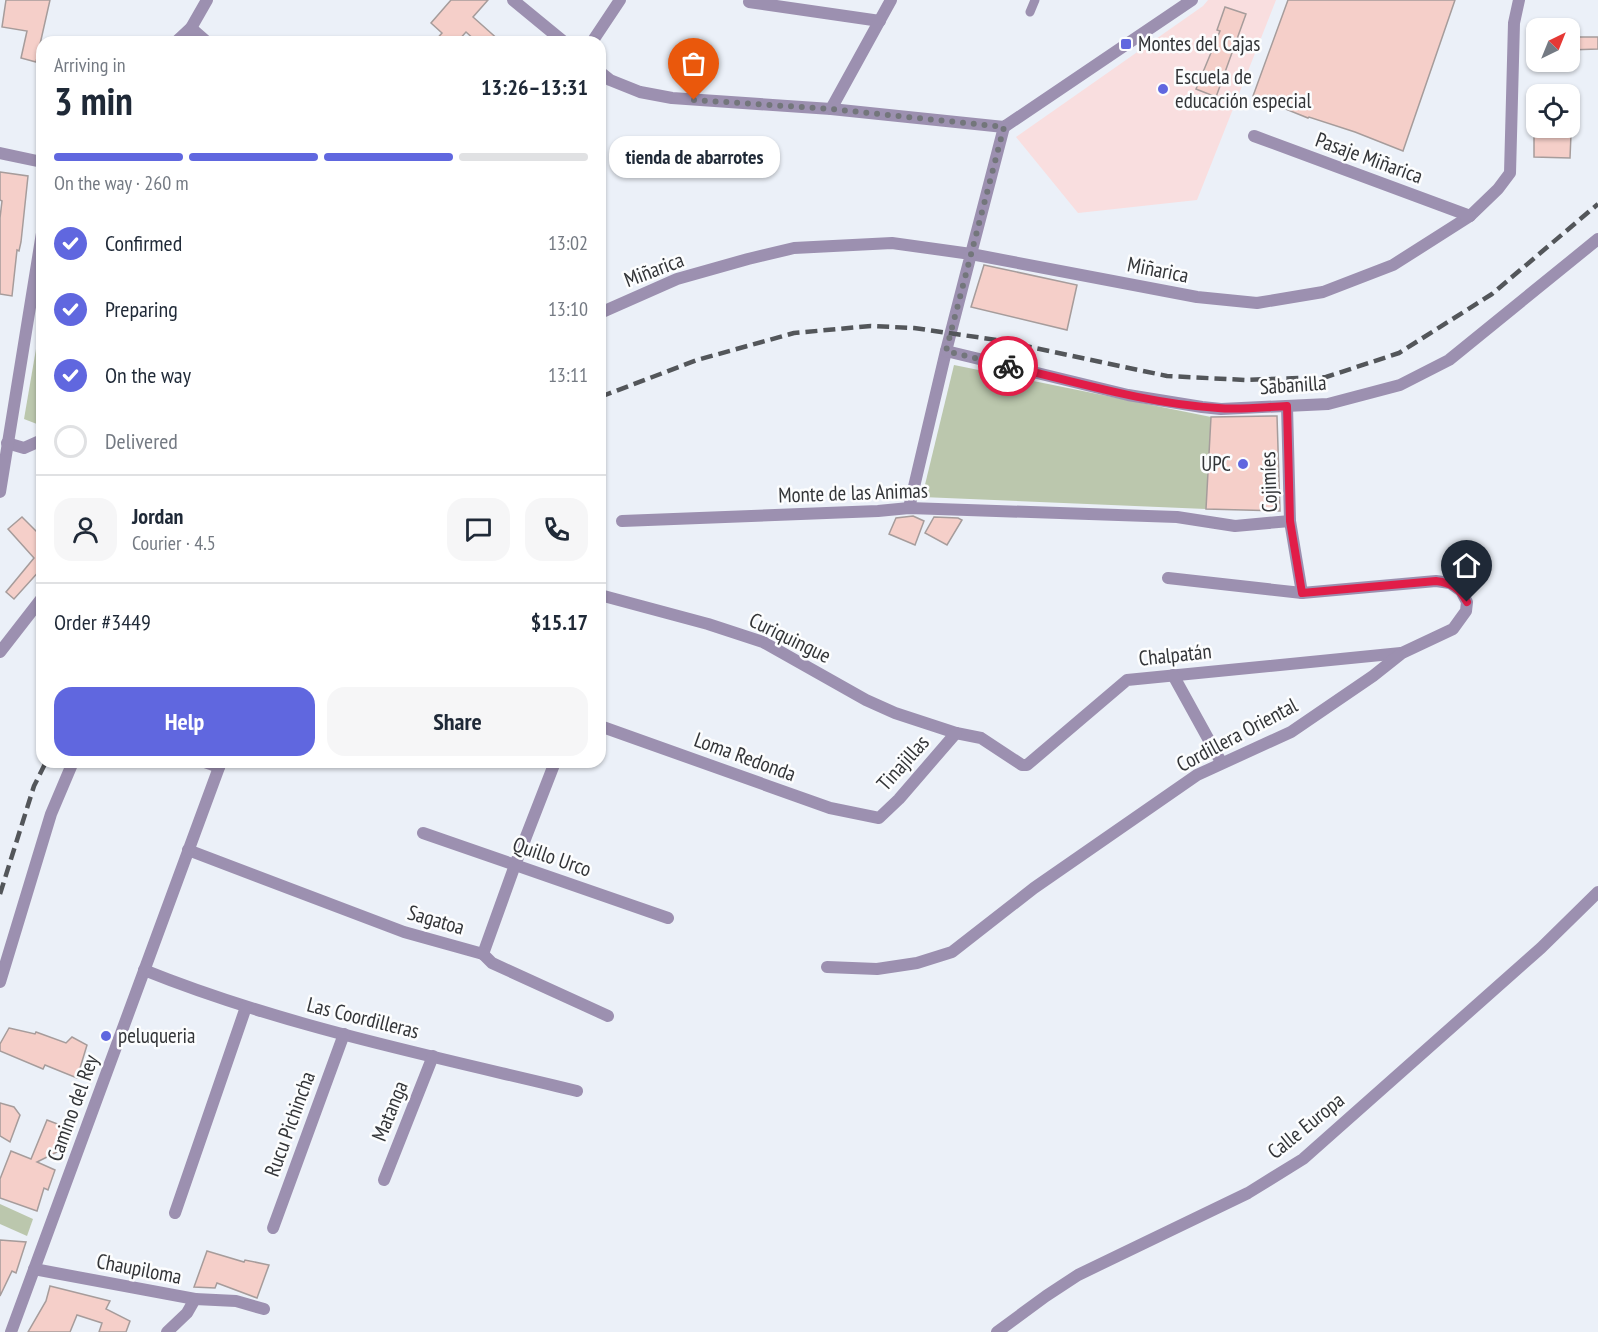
<!DOCTYPE html>
<html lang="en">
<head>
<meta charset="utf-8">
<style>
	:root { --surface:#fff; --page:#f6f6f7; --text:#1f2937; --muted:#747a83; --line:#e0e1e3; --accent:#6067df }
	body { margin:0; font-family:"PT Sans Narrow",sans-serif; background:var(--page); color:var(--text); height:100vh; display:flex; flex-direction:column; font-size:22px; white-space:nowrap }
	* { box-sizing:border-box; margin:0 }
	p { font-size:20px; color:var(--muted) }
	.icon { flex:none; width:33px; height:33px; fill:none; stroke:currentColor; stroke-width:2; stroke-linecap:round; stroke-linejoin:round }
	.map { position:relative; flex:1; overflow:hidden }
	.details { position:absolute; left:36px; top:36px; width:570px; height:732px; display:flex; flex-direction:column; background:var(--surface); border-radius:18px; box-shadow:0 2px 4px #0004 }
	.details>* { flex:none }
	.needle { width:39px; rotate:43deg }
	.buttons { position:absolute; left:1526px; top:18px; display:grid; gap:12px }
	.buttons a { display:grid; place-items:center; width:54px; height:54px; border-radius:12px; background:var(--surface); box-shadow:0 2px 4px #0004; font-size:30px }
	.pin { position:absolute; display:grid; place-items:center; width:51px; height:51px; color:#fff; margin:-62px -26px; border-radius:50% 50% 50% 0; rotate:-45deg; box-shadow:0 0 6px #0007 }
	.pin .icon { rotate:45deg }
	.courier { position:absolute; display:grid; place-items:center; width:60px; height:60px; margin:-30px; border:4px solid #e11d48; border-radius:50%; background:#fff; color:#222; box-shadow:0 2px 8px #0007 }
	.bubble { position:absolute; height:42px; border-radius:18px; background:var(--surface); box-shadow:0 2px 4px #0004; font-size:20px; font-weight:700; line-height:42px; text-align:center }
	.headline em { font-style:normal; font-weight:700 }
	.headline div { display:flex; flex-direction:column-reverse }
	.headline { display:flex; align-items:center; justify-content:space-between; height:102px; padding:0 18px }
	h1 { font-size:39px; font-weight:700; line-height:45px }
	.bar { display:grid; grid-template-columns:repeat(4,1fr); gap:9px 6px; align-content:center; height:72px; padding:0 18px }
	.bar i { height:8px; border-radius:4px; background:var(--line) }
	.bar .active { background:var(--accent) }
	.bar p { grid-column:span 4 }
	.line { display:flex; align-items:center; gap:15px; padding:0 18px; border-top:2px solid var(--line) }
	.line div { flex:1 }
	.round { display:grid; place-items:center; flex:none; width:63px; height:63px; border-radius:18px; background:var(--page) }
	ol { padding:0 18px; list-style:none }
	li { display:flex; align-items:center; gap:18px; height:66px }
	li p { margin-inline-start:auto }
	li .icon { padding:6px; border-radius:50%; background:var(--accent); color:#fff; stroke-width:4 }
	li:last-child { color:var(--muted) }
	li i { width:33px; height:33px; border:3px solid var(--line); border-radius:50% }
	.cta { display:flex; gap:12px; margin-top:auto; padding:12px 18px }
	.cta a { flex:1; height:69px; border-radius:18px; background:var(--accent); color:#fff; font-size:24px; font-weight:700; line-height:69px; text-align:center }
	.cta a+a { background:var(--page); color:var(--text) }
	.map>svg:first-child { display:block }
</style>
</head>
<body>
<div class="map">
<svg width="1598" height="1332" viewBox="0 0 1598 1332">
	<rect width="100%" height="100%" fill="#ebf0f8"/>
	<path fill="#f9dedf" d="M1208 0H1276L1197 200 1078 213 1016 137 1203 6Z"/>
	<g fill="#bbc7ad">
		<path d="M42 314V426L24 419Z"/>
		<path d="M954 365 1211 417 1206 509 922 497Z"/>
		<path d="M0 1204 33 1219 27 1236 0 1224Z"/>
	</g>
	<g fill="#f5cfc9" stroke="#a69c9b" stroke-width="1.5">
		<path d="M6 0H50L36 62 21 58 27 31 2 27Z"/>
		<path d="M451 0H488L473 17 501 42H477L466 32 457 42H434L442 33 431 23Z"/>
		<path d="M1288 0H1455L1403 151 1355 132 1309 117 1308 118 1253 96Z"/>
		<path d="M1225 7 1246 14 1216 97 1196 89 1220 31 1217 30Z"/>
		<path d="M1569 37H1598V49L1569 50Z"/>
		<path d="M1534 133 1571 134 1570 158 1534 157Z"/>
		<path d="M0 172 28 176 21 242 19 251 17 250 12 296 0 294V218L2 201 0 200Z"/>
		<path d="M984 265 1077 285 1067 330 971 307Z"/>
		<path d="M1277 416 1280 511 1206 509 1211 417Z"/>
		<path d="M913 516 924 521 915 545 889 534 896 518Z"/>
		<path d="M22 517 42 537V568L14 599 6 592 34 558 8 529Z"/>
		<path d="M934 517 958 518 962 520 947 545 925 533Z"/>
		<path d="M9 1028 35 1034 36 1032 66 1043 72 1037 87 1045 77 1078 45 1065 43 1069 0 1051V1044Z"/>
		<path d="M0 1103 14 1107 20 1115 10 1142 0 1136Z"/>
		<path d="M47 1120 68 1128 67 1147 37 1162 55 1170 48 1190 44 1188 37 1211 0 1198V1179L11 1151 31 1159Z"/>
		<path d="M0 1240 26 1242 16 1273 12 1271 0 1296Z"/>
		<path d="M207 1251 244 1262 245 1260 269 1265 257 1298 217 1283 215 1288 194 1287Z"/>
		<path d="M50 1286 110 1301 106 1309 130 1321 126 1332H99L102 1323 77 1315 70 1332H28L46 1301Z"/>
	</g>
	<g fill="none" stroke-linecap="round" stroke-linejoin="round">
		<path stroke="#9c90b0" stroke-width="9" d="M1030 12 1035 0"/>
		<g stroke="#9c90b0" stroke-width="12">
			<path d="M513 0 564 42"/>
			<path d="M749 2 880 21"/>
			<path d="M191 28 207 42"/>
			<path d="M176 42 191 28 207 0"/>
			<path d="M600 72 610 80 640 92 672 98 831 109 1004 127 1192 0"/>
			<path d="M831 109 891 0"/>
			<path d="M1004 127 971 254 1197 297 1257 303 1323 292 1393 265 1470 216 1498 189 1510 173 1514 23 1519 0"/>
			<path d="M1254 136 1470 216"/>
			<path d="M0 153 42 162"/>
			<path d="M1287 406 1290 521 1302 593"/>
			<path d="M7 443 24 448 42 440"/>
			<path d="M0 492 42 233"/>
			<path d="M909 508 946 351"/>
			<path d="M622 521 878 511 909 508 1177 517 1235 526 1290 521"/>
			<path d="M600 595 708 624 763 642 866 700 895 713 956 733 981 738 1022 765H1027L1127 680 1401 653"/>
			<path d="M0 652 42 598"/>
			<path d="M1173 675 1221 762"/>
			<path d="M600 726 830 808 879 818 899 799 956 733"/>
			<path d="M205 762 219 767"/>
			<path d="M423 833 668 918"/>
			<path d="M188 850 404 932 483 954"/>
			<path d="M483 954 515 865 555 762"/>
			<path d="M483 954 492 963 608 1016"/>
			<path d="M827 967 877 969 917 963 952 952 1034 888 1197 775 1291 732 1373 676 1402 653 1453 629 1466 611 1467 602 1461 591 1450 583 1436 581 1302 593 1168 578"/>
			<path d="M144 970C283 1026 432 1056 577 1091"/>
			<path d="M0 982 51 814 73 762"/>
			<path d="M384 1180 433 1056"/>
			<path d="M175 1213 246 1007"/>
			<path d="M273 1228 344 1034"/>
			<path d="M34 1269 195 1299 187 1313 167 1332"/>
			<path d="M195 1299 236 1301 264 1309"/>
		</g>
		<g stroke="#9c90b0" stroke-width="12">
			<path d="M592 42 620 0"/>
			<path d="M600 313 677 279 748 259 794 248 892 243 971 254 946 351 1128 395 1202 407 1221 409 1328 404 1400 385 1449 360 1598 239"/>
			<path d="M11 1332 221 762"/>
			<path d="M997 1332 1046 1296 1078 1275 1248 1193 1303 1159 1541 948 1598 892"/>
		</g>
		<g stroke="#53565a" stroke-width="4.5" stroke-dasharray="12 6" stroke-linecap="butt">
			<path d="M600 397 697 360 794 333 871 326 914 328 997 340 1167 376 1245 380 1326 377 1399 353 1492 294 1598 204"/>
			<path d="M0 894 34 786 46 762"/>
		</g>
	</g>
	<g fill="none" stroke-linecap="round" stroke-linejoin="round">
		<path stroke="#73767b" stroke-width="6" stroke-dasharray="0 10.8" d="M694 100 831 109 1004 127 946 351 1008 366"/>
		<path stroke="#e11d48" stroke-width="8" d="M1008 366C1077 382 1147 404 1218 408 1241 410 1264 407 1287 406L1290 521 1302 593 1436 581C1452 583 1459 588 1467 602"/>
	</g>
	<g fill="#6067df" stroke="#fcfdfe" stroke-width="2">
		<rect x="1120" y="38" width="12" height="12" rx="3"/>
		<circle cx="1163" cy="89" r="6"/>
		<circle cx="1243" cy="464" r="6"/>
		<circle cx="106" cy="1036" r="6"/>
	</g>
	<g text-anchor="middle" stroke-width="5" stroke-linejoin="round" paint-order="stroke">
		<g font-size="21" fill="#333538" stroke="#fcfdfe" text-anchor="start">
			<text x="1138" y="51">Montes del Cajas</text>
			<text x="1175" y="84">Escuela de<tspan x="1175" dy="24">educación especial</tspan></text>
			<text x="1231" y="471" text-anchor="end">UPC</text>
			<text x="118" y="1043">peluqueria</text>
		</g>
		<g font-size="21" fill="#333538" stroke="#fcfdfe">
			<text transform="translate(1369 158) rotate(20)" y="7">Pasaje Miñarica</text>
			<text transform="translate(654 270) rotate(-21)" y="7">Miñarica</text>
			<text transform="translate(1158 270) rotate(11)" y="7">Miñarica</text>
			<text transform="translate(1293 385) rotate(-4)" y="7">Sabanilla</text>
			<text transform="translate(1269 482) rotate(-92)" y="7">Cojimíes</text>
			<text transform="translate(853 493) rotate(-2)" y="7">Monte de las Animas</text>
			<text transform="translate(790 638) rotate(26)" y="7">Curiquingue</text>
			<text transform="translate(1175 655) rotate(-6)" y="7">Chalpatán</text>
			<text transform="translate(1237 735) rotate(-28)" y="7">Cordillera Oriental</text>
			<text transform="translate(745 757) rotate(20)" y="7">Loma Redonda</text>
			<text transform="translate(903 763) rotate(-48)" y="7">Tinajillas</text>
			<text transform="translate(552 857) rotate(19)" y="7">Quillo Urco</text>
			<text transform="translate(436 920) rotate(16)" y="7">Sagatoa</text>
			<text transform="translate(363 1018) rotate(14)" y="7">Las Coordilleras</text>
			<text transform="translate(73 1108) rotate(-70)" y="7">Camino del Rey</text>
			<text transform="translate(390 1111) rotate(-68)" y="7">Matanga</text>
			<text transform="translate(290 1124) rotate(-70)" y="7">Rucu Pichincha</text>
			<text transform="translate(1306 1126) rotate(-39)" y="7">Calle Europa</text>
			<text transform="translate(139 1269) rotate(11)" y="7">Chaupiloma</text>
		</g>
	</g>
</svg>
<div class="buttons">
<a><svg class="needle" viewBox="-14 -14 28 28"><path d="M0-13l5 13h-10z" fill="#e53935"/><path d="M0 13l5-13h-10z" fill="#747a83"/></svg></a>
<a><svg class="icon" aria-label="locate" viewBox="0 0 24 24"><circle cx="12" cy="12" r="6"/><path d="M12 2v4M12 18v4M2 12h4M18 12h4"/></svg></a>
</div>
<div class="pin" style="left:694px;top:100px;background:#ea580c"><svg class="icon" aria-label="bag" viewBox="0 0 24 24"><path d="M5 8h14l-1 12H6zM9 8a3 3 0 0 1 6 0"/></svg></div>
<div class="pin" style="left:1467px;top:602px;background:#1f2937"><svg class="icon" aria-label="home" viewBox="0 0 24 24"><path d="M3 11l9-7 9 7M6 9v11h12V9"/></svg></div>
<div class="courier" style="left:1008px;top:366px"><svg class="icon" aria-label="bike" viewBox="0 0 24 24"><circle cx="6" cy="16" r="4"/><circle cx="18" cy="16" r="4"/><path d="M6 16l4-8h5l3 8M10 8l3 8H6M13 5h3"/></svg></div>
<div class="bubble" style="left:609px;top:136px;width:171px">tienda de abarrotes</div>
<section class="details">
<div class="headline"><div><h1>3 min</h1><p>Arriving in</p></div><em>13:26–13:31</em></div>
<div class="bar"><i class="active"></i><i class="active"></i><i class="active"></i><i></i><p>On the way · 260 m</p></div>
<ol>
<li><svg class="icon" aria-label="check" viewBox="0 0 24 24"><path d="M5 12l5 5 9-10"/></svg>Confirmed<p>13:02</p></li>
<li><svg class="icon" aria-label="check" viewBox="0 0 24 24"><path d="M5 12l5 5 9-10"/></svg>Preparing<p>13:10</p></li>
<li><svg class="icon" aria-label="check" viewBox="0 0 24 24"><path d="M5 12l5 5 9-10"/></svg>On the way<p>13:11</p></li>
<li><i></i>Delivered</li>
</ol>
<div class="line" style="height:108px"><a class="round"><svg class="icon" aria-label="person" viewBox="0 0 24 24"><circle cx="12" cy="8" r="4"/><path d="M4 21q1-7 8-7t8 7"/></svg></a><div><b>Jordan</b><p>Courier · 4.5</p></div><a class="round"><svg class="icon" aria-label="chat" viewBox="0 0 24 24"><path d="M4 5h16v11H9l-5 4z"/></svg></a><a class="round"><svg class="icon" aria-label="phone" viewBox="0 0 24 24"><path d="M5 4h4l2 5-3 2q2 4 5 5l2-3 5 2v4C11 20 4 13 5 4z"/></svg></a></div>
<div class="line" style="height:78px"><div>Order #3449</div><b>$15.17</b></div>
<div class="cta"><a>Help</a><a>Share</a></div>
</section>
</div>
</body>
</html>
